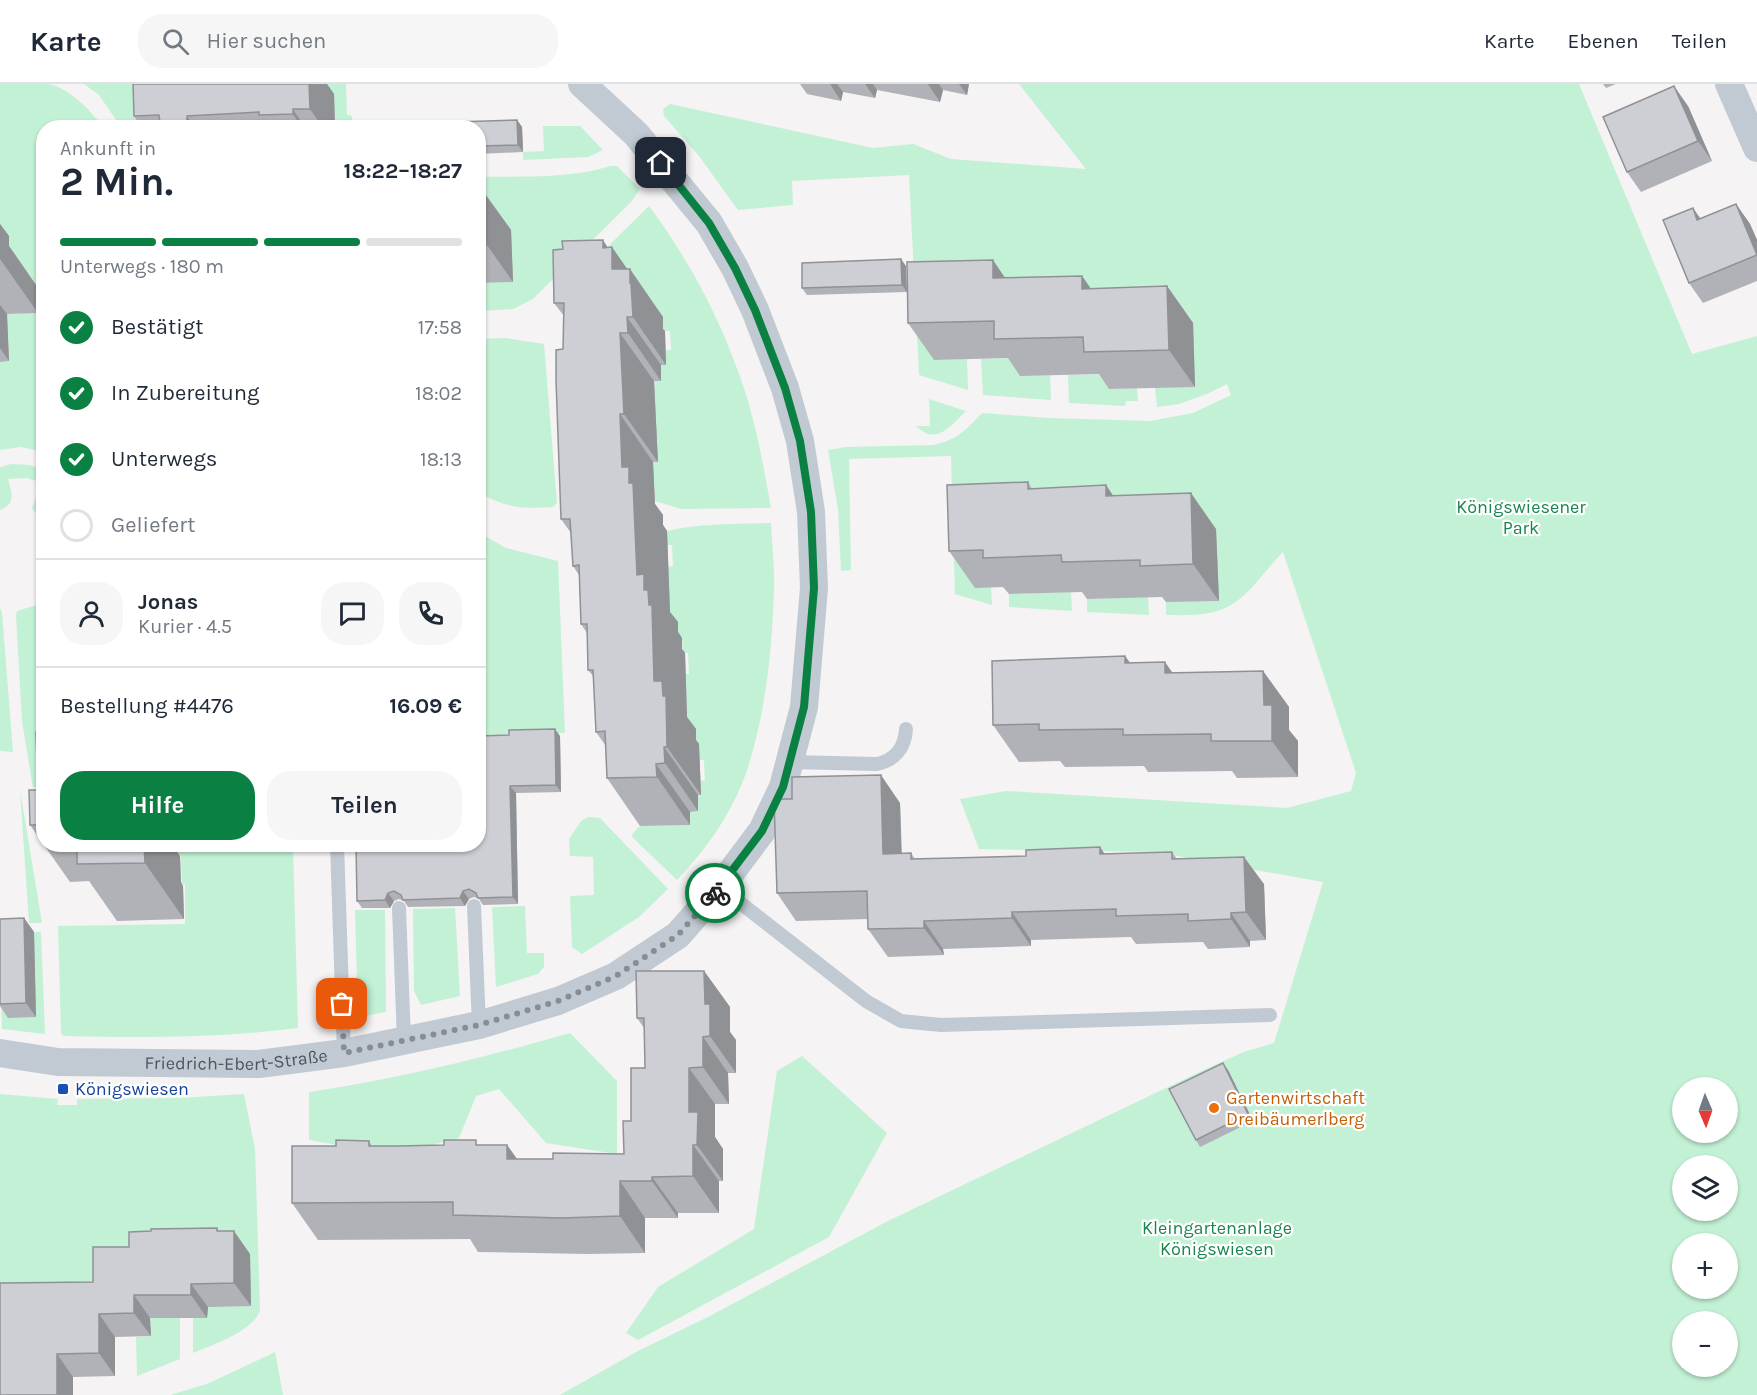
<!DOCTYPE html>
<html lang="de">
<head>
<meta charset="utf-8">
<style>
	:root { --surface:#fff; --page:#f6f6f7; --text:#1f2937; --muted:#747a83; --line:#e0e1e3; --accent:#0b8043 }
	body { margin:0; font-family:Karla,sans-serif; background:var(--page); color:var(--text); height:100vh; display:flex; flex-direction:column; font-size:22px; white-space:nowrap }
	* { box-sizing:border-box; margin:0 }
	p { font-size:20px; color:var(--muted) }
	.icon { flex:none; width:33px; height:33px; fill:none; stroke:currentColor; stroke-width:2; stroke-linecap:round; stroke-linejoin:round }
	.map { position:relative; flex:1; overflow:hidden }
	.panel { position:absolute; left:36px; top:36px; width:450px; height:732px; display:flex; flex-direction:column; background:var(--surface); border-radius:24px; box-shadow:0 2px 4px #0004 }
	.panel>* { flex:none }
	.needle { width:39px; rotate:178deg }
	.controls { position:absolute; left:1672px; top:993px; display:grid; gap:12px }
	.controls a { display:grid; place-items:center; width:66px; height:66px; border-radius:50%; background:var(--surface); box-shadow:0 2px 4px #0004; font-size:30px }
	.pin { position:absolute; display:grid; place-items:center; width:51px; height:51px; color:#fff; margin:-26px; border-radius:12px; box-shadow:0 3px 9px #0006 }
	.courier { position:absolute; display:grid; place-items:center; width:60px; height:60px; margin:-30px; border:4px solid #0b8043; border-radius:50%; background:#fff; color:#222; box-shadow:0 2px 8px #0007 }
	.summary em { font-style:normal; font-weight:700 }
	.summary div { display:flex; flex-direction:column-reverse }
	.summary { display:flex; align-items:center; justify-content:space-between; height:102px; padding:0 24px }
	h1 { font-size:39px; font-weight:700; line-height:45px }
	.bar { display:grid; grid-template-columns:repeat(4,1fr); gap:9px 6px; align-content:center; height:72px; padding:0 24px }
	.bar i { height:8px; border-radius:4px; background:var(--line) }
	.bar .selected { background:var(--accent) }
	.bar p { grid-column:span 4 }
	.line { display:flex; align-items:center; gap:15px; padding:0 24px; border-top:2px solid var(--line) }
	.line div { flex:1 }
	.round { display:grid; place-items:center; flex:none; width:63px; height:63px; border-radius:24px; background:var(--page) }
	ol { padding:0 24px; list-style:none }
	li { display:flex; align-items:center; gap:18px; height:66px }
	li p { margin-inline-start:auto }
	li .icon { padding:6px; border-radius:50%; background:var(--accent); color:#fff; stroke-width:4 }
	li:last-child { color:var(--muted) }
	li i { width:33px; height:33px; border:3px solid var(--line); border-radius:50% }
	.cta { display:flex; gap:12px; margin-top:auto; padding:12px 24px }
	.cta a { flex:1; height:69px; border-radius:24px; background:var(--accent); color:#fff; font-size:24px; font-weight:700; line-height:69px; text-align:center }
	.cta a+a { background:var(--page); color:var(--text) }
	header { display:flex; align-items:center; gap:36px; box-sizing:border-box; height:84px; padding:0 30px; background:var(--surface); border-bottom:2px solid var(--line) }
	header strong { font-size:28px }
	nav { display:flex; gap:33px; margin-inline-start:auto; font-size:21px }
	.search { width:420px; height:54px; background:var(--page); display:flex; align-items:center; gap:15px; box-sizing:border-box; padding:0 21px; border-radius:24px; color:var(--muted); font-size:22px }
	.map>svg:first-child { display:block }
</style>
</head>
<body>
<header>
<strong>Karte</strong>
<div class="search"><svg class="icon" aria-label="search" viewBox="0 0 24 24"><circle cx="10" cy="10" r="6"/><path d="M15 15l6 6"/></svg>Hier suchen</div>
<nav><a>Karte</a><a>Ebenen</a><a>Teilen</a></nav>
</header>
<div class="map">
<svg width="1757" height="1311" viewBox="0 0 1757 1311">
	<rect width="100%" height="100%" fill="#f5f3f3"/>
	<g fill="#c3f1d5" fill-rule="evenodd">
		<path d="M0 0C15 0 33 0 48 0 70 4 90 26 103 43L44 44 43 368 21 363 0 366V278L9 277 7 230 38 228 0 152Z"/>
		<path d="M84 0H346L347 31 352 32V43H121L99 11Z"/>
		<path d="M1019 0H1579L1692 270 1757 252V1311H560L638 1267 708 1233 886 1138 1212 982 1244 968 1274 959 1323 798 1154 768 979 765 960 715 1006 707 1287 724 1351 707 1356 689 1283 468C1260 491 1243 524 1209 529 1195 532 1180 531 1166 531V518L1216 445 975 503H991L992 521 955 510 951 372 849 375 851 486 841 487 838 425 828 366 846 363 933 361C957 356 966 346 982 329L1050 334 1150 337 1193 329 1231 311 1227 300 1209 309 1179 320 1157 323 1155 304 914 191 909 91 792 97 793 121 738 126 699 72 664 32 663 25 670 20 873 64 913 60 951 75 1086 85ZM1683 1004H1728V1048H1683ZM1683 1082H1728V1126H1683ZM1683 1160H1728V1204H1683ZM1683 1238H1728V1282H1683Z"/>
		<path d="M543 42H580L603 66 588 73 523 76V68L544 67Z"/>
		<path d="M611 82H617L640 105 632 117 533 215 513 225 479 227 478 93C522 92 569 95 611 82Z"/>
		<path d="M649 122C687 173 718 230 739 290 755 333 763 379 771 424L681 425 655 417 653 378H658L657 353 652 352 654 297H661V281H666V266H671L670 247H663L580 190Z"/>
		<path d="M917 249 934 276 967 275 968 306 919 291Z"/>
		<path d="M505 254 544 260 557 419 553 423C520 425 508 424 479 409V255Z"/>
		<path d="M1020 274 1050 291 1051 316 983 311 981 275Z"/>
		<path d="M1109 290V305L1137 304 1138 317H1126L1125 322 1069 319 1068 291Z"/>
		<path d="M929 315 966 327C956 336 944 354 928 350 924 349 919 344 916 342H930Z"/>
		<path d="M11 380 30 381 43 386V425L36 429 32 424 40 403 39 398 27 394 8 395C12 409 16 420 0 426V383Z"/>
		<path d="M771 439C772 462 775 485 774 508 772 565 766 625 749 680 736 723 708 764 677 796L632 753 633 749 640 742 690 741V728L698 727V711H701L700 697 705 696 704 676H700L699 661 688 645 683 590H689L688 569H683L682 555 670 539 668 483 673 482 672 461H667V447C701 439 737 440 771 439Z"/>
		<path d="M478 448 506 464 558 477 565 649 479 651Z"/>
		<path d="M1071 508 1072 527 1009 523V510Z"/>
		<path d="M1148 513 1149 531 1087 528V515Z"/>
		<path d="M43 519V700L33 704 22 637 16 532 17 527Z"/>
		<path d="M0 524 2 529 13 668 0 667Z"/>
		<path d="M20 706 42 839H29Z"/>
		<path d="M589 733 600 734 668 805 639 833 582 870 572 863 570 812 594 811 593 773 570 772 569 755 582 736Z"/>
		<path d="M174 761H293L298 944C220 954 142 954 63 952L61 949 58 842 185 840V800H182L181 771H175Z"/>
		<path d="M525 822 527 869H544V883L538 890 496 903 492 823Z"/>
		<path d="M455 824 460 912 421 921 414 907 413 825Z"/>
		<path d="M355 826H385L386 928 358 933Z"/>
		<path d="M34 848H41L45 950 2 945 1 908 35 933Z"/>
		<path d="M570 949 617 997V1070L546 1059 499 1005 476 1012 459 1054 393 1071 309 1056V1008C398 995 483 974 570 949Z"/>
		<path d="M802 972 887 1049 829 1153 638 1256 626 1249 658 1203 754 1145 777 987Z"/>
		<path d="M0 1010 58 1015 57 1021H77V1015L179 1014 244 1010 255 1065 260 1226C254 1247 213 1261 193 1269V1234H207L109 1221 0 1222Z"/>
		<path d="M180 1218V1275L137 1292 136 1253 151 1252 150 1223Z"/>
		<path d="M275 1268 283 1311H170L207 1300Z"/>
	</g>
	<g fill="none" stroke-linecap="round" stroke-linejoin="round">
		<g stroke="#c1cad2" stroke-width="14">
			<path d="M790 678 877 680C895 676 905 664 906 645"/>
			<path d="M337 760 344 969"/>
			<path d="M720 803 866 917 901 937 941 941 1270 931"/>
			<path d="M474 822 479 941"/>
			<path d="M399 824 404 957"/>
		</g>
		<g stroke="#c1cad2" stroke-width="28">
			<path d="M1729 0 1757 64"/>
			<path id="s1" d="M0 969 58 978 259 980 344 969 479 941 558 917 616 892 678 851 720 803 762 747 783 703 804 623 814 504 811 428 800 357 785 304 755 226 735 184 709 139 636 50 582 0"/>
		</g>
	</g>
	<g fill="#b0b2b7">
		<path d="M133 0H327L334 10 335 44H142L134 32Z"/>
		<path d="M800 0H969L967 11 943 6 940 18 877 6 875 14 843 8 841 17 807 10Z"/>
		<path d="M1603 0H1616L1606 4Z"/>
		<path d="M1688 22 1712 77 1641 108 1627 88Z"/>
		<path d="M517 36 522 43 523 68 478 70V44Z"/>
		<path d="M478 110H485L511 146 513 198 478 199Z"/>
		<path d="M1736 120 1750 140 1757 156V197L1703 219 1689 199 1693 124 1700 135Z"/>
		<path d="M0 140 9 152V162L36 201 38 229 7 230 9 277 0 278Z"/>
		<path d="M608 164 627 185 663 233V245L665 247 666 281H661V297H654L658 378H653L655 420 663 431V441L667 447 670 528 678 538V548L682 554V565L685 569 687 633 696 645V656L699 660 701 711H698V727L690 728V741L640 742 607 694 606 662 596 648 594 593 588 586 587 549 581 540 579 491 573 482 571 449 561 435 564 232 554 219Z"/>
		<path d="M901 175 907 208 807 211 802 204Z"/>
		<path d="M1082 192 1091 205 1167 202 1193 239 1195 303 1109 305 1099 290 1020 292 1008 274 934 276 908 239 1005 194Z"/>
		<path d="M1028 398 1032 405 1113 411 1216 445 1219 517 1166 518 1162 513 1087 515 1082 508 1009 510 1003 503 975 504 949 467Z"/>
		<path d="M1125 572 1130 579 1173 589 1263 587 1289 623V646L1298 657V693L1237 694 1232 687 1148 688 1144 682 1065 683 1060 677 1019 678 993 641Z"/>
		<path d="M44 648V760H174V764L180 772 181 798 183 802 184 835 117 837 89 797 70 798 30 741 38 706Z"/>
		<path d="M478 652H560L561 708 516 709 518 820 483 821 479 815 474 813 469 815 465 822 408 823 404 817 399 815 394 817 390 824H362L357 817Z"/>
		<path d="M900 719 902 769H911L915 775 1026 772 1100 763 1104 770 1172 768 1177 775 1264 800 1266 856 1250 857V863L1208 865 1203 858 1136 860 1131 853 1031 856V862L943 865 944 871 888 873 868 845V835L796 837 777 809Z"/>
		<path d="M24 834 34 848 36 933 8 934 0 922V835Z"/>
		<path d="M704 887 730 923V948L736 956V989H728L729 1020H715V1053L723 1065V1097H719V1129H678V1134H645V1169L588 1170 478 1168 470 1155 318 1156 292 1119 336 1062 369 1057 372 1062 507 1061 517 1075H553L624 1070 645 984 644 944 637 934Z"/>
		<path d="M1228 986 1253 1037 1200 1063 1196 1056Z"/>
		<path d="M217 1144 219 1147 250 1170 251 1222 208 1223 207 1234H150L151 1252 115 1253V1292L73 1293V1311H0L93 1198 129 1163 151 1147Z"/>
	</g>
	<g fill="#909195">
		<path d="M309 0H327L334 10 335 44H323L310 25Z"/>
		<path d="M830 0H837L843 8 841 17Z"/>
		<path d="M865 0H873L877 6 875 14Z"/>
		<path d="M928 0H939L943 6 940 18Z"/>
		<path d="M959 0H969L967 11Z"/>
		<path d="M1674 2 1688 22 1712 77 1698 57Z"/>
		<path d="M293 25 305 44H302L293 30Z"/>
		<path d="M187 32 195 44H191L187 38Z"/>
		<path d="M517 36 522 43 523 68 518 61Z"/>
		<path d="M485 110 511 146 513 198 487 161Z"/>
		<path d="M1736 120 1750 140 1757 156V170Z"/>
		<path d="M1693 124 1707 144 1697 136Z"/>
		<path d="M0 140 9 152V162L36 201 38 229 0 175Z"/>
		<path d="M603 156 612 170V163L630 189V185L663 233V245L665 247 666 281 633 233 603 164Z"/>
		<path d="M901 175 906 182 907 208 902 201Z"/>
		<path d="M993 176 1018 213 993 194Z"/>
		<path d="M1082 192 1107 228 1082 205Z"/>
		<path d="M1167 202 1193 239 1195 303 1169 266Z"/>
		<path d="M0 221 7 230 9 277 0 264Z"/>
		<path d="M627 233 661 281V297L628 249Z"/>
		<path d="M620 249 654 297 658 378 624 330Z"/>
		<path d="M620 330 653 378 655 420 663 431V441L667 447 670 528 678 538V548L682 554V565L685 569 687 633 696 645V656L699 660 701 711 667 663 654 597 649 521 644 506 637 491 622 383Z"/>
		<path d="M1106 401 1131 438 1106 412Z"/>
		<path d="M1191 409 1216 445 1219 517 1193 480Z"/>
		<path d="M1125 572 1151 608 1125 579Z"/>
		<path d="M1165 578 1191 615 1165 589Z"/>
		<path d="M1263 587 1289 623V646L1298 657V693L1272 657 1264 621Z"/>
		<path d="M555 645 560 652 561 708 556 701Z"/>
		<path d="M664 663 698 711V727L665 679Z"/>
		<path d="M656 680 690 728V741L657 693Z"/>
		<path d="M881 691 900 719 902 798 883 770Z"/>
		<path d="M510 702 516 709 518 820 513 813Z"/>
		<path d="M144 760H174V764L180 772 181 798 183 802 184 835 145 779Z"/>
		<path d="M1100 763 1119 791 1100 770Z"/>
		<path d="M1244 773 1264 800 1266 856 1246 828Z"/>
		<path d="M463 807 469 815 465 822 460 814Z"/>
		<path d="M388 809 394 817 390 824 385 816Z"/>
		<path d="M1012 828 1031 856V862L1012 834Z"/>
		<path d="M1231 829 1250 857V863L1231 835Z"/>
		<path d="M24 834 34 848 36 933 26 919Z"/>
		<path d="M924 837 943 865 944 871 924 844Z"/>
		<path d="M704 887 730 923V948L736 956V989L710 952 705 920Z"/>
		<path d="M703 953 728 989 729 1020 703 983Z"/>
		<path d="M1223 979 1228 986 1253 1037 1248 1030Z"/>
		<path d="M689 984 715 1020V1053L723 1065V1097L697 1061 689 1028Z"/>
		<path d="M507 1061 533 1097 507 1075Z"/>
		<path d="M693 1061 719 1097V1129L693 1092Z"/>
		<path d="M652 1093 678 1129V1134L652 1097Z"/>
		<path d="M620 1097 645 1134V1169L620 1132Z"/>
		<path d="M234 1147 250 1170 251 1222 234 1199Z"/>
		<path d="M191 1200 208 1223 207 1234 191 1211Z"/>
		<path d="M134 1211 150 1234 151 1252 134 1229Z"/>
		<path d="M99 1230 115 1253V1292L99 1269Z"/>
		<path d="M57 1270 73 1293V1311H57Z"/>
	</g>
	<g fill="#cdcfd5" stroke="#909195" stroke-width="1.5">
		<path d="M133 0H309L310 25H293V30L259 31V28L187 32V38L160 39 159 31 134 32Z"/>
		<path d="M1674 2 1698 57 1627 88 1603 33Z"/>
		<path d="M517 36 518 61 478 62V44H359V41Z"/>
		<path d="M478 110H485L487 161 478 162Z"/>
		<path d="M1736 120 1757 171 1689 199 1663 136 1693 124 1697 136Z"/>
		<path d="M603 156V164L612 163V185H630V199H631L633 233H627L628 249H620L624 330H620L622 383H629V399H633L637 491 644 490V506H648L649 521H652L654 597H662L663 612H666L667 663H664L665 679 656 680 657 693 607 694 605 647 596 648 593 586H588L587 540H581L579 481 573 482 570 435H561L556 296V266L563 265 564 219H554L553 166 563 165 562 157Z"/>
		<path d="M901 175 902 201 802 204V179Z"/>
		<path d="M993 176V194L1082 192V205L1167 202 1169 266 1084 268 1083 253 994 255V237L908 239 907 178Z"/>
		<path d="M1028 398V405L1106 401V412L1191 409 1193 480 1140 482V476L1062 478 1061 471 983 474V466L949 467 947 401Z"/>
		<path d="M1125 572V579L1165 578V589L1263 587 1264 621H1272V657H1211V650L1123 651V645L1039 646V640L993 641 992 577Z"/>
		<path d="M555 645 556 701 510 702 513 813 478 814 476 809 469 805 463 807 460 814 403 816 401 811 394 807 388 809 385 816 357 817 356 760H478V652L509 651V646Z"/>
		<path d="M36 648H44V741H30L29 706H38Z"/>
		<path d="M881 691 883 770 911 769V775L953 774 1026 772V766L1100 763V770L1172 768V775L1244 773 1246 828 1231 829V835L1188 837V830L1116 832V825L1012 828V834L924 837V844L868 845 867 807 777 809 774 715H792V693Z"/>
		<path d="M77 760H144L145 779 77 780Z"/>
		<path d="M24 834 26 919 0 920V835Z"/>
		<path d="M636 887H704L705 920H710V952L703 953V983L689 984V1028H698L697 1061H693V1092L652 1093V1097H620V1132L562 1134 453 1131V1118L292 1119V1062H336V1056L369 1057V1062H398L444 1061V1056H476V1061H507V1075H553V1069L624 1070 623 1037H631V984H645L644 934H637Z"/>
		<path d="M1223 979 1248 1030 1196 1056 1169 1005Z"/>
		<path d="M217 1144V1147H234V1199L191 1200V1211H134V1229L99 1230V1269L57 1270V1311H0V1199L93 1198V1163H129V1148L151 1147V1145Z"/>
	</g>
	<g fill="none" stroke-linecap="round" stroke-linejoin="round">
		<path stroke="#868d94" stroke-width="6" stroke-dasharray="0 10.8" d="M342 920 344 969 479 941 558 917 616 892 678 851 715 809"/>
		<path stroke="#0b8043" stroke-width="8" d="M661 79 709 139 735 184 755 226 785 304 800 357 811 428 814 504 804 623 783 703 762 747 715 809"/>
	</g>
	<rect fill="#1a4fb4" stroke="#fff" stroke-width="2" x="57" y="999" width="12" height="12" rx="3"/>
	<circle fill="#e8710a" stroke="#fff" stroke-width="2" cx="1214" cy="1024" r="6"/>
	<g text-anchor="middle" stroke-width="4.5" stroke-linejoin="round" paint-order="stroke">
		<g font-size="18" fill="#17864f" stroke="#fff">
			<text x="1521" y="429">Königswiesener<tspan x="1521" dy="21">Park</tspan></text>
			<text x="1217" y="1150">Kleingartenanlage<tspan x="1217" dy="21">Königswiesen</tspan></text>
		</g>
		<g font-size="18" fill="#4a5661" stroke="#fff">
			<text dy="6" stroke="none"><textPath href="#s1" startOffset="237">Friedrich-Ebert-Straße</textPath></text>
		</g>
		<g font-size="18" fill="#164399" stroke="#fff" text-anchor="start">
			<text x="75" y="1011">Königswiesen</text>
		</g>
		<g font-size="18" fill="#c56008" stroke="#fff" text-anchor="start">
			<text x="1226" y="1020">Gartenwirtschaft<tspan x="1226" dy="21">Dreibäumerlberg</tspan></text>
		</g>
	</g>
</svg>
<div class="controls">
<a><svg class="needle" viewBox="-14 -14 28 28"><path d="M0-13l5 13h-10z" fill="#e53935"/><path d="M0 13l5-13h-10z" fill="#747a83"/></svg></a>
<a><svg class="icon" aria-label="layers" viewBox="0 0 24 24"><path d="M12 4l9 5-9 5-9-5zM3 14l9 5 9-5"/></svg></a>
<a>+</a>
<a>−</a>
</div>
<div class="pin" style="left:342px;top:920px;background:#ea580c"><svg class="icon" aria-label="bag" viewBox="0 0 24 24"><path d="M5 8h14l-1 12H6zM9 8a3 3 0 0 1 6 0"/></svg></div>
<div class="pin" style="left:661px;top:79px;background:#1f2937"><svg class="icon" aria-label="home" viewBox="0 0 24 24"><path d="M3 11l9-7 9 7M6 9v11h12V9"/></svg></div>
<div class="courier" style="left:715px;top:809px"><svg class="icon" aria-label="bike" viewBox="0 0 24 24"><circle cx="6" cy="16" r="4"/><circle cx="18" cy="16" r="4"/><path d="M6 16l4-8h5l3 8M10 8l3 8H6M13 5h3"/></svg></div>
<section class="panel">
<div class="summary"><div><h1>2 Min.</h1><p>Ankunft in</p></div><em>18:22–18:27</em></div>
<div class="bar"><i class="selected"></i><i class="selected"></i><i class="selected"></i><i></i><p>Unterwegs · 180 m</p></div>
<ol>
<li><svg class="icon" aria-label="check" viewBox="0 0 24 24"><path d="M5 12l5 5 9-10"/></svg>Bestätigt<p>17:58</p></li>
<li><svg class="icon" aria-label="check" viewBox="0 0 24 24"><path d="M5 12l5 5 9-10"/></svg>In Zubereitung<p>18:02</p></li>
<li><svg class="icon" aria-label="check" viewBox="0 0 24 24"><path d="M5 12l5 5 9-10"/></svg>Unterwegs<p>18:13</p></li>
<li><i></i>Geliefert</li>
</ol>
<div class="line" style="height:108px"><a class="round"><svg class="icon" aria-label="person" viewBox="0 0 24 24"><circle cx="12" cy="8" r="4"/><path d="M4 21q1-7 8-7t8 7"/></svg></a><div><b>Jonas</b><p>Kurier · 4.5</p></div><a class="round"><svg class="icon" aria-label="chat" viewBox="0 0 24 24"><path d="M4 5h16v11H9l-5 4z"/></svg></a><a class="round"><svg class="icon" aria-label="phone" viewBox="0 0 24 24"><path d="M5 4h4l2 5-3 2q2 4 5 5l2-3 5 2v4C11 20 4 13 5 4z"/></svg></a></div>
<div class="line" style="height:78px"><div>Bestellung #4476</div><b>16.09 €</b></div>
<div class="cta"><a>Hilfe</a><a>Teilen</a></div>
</section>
</div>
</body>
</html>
